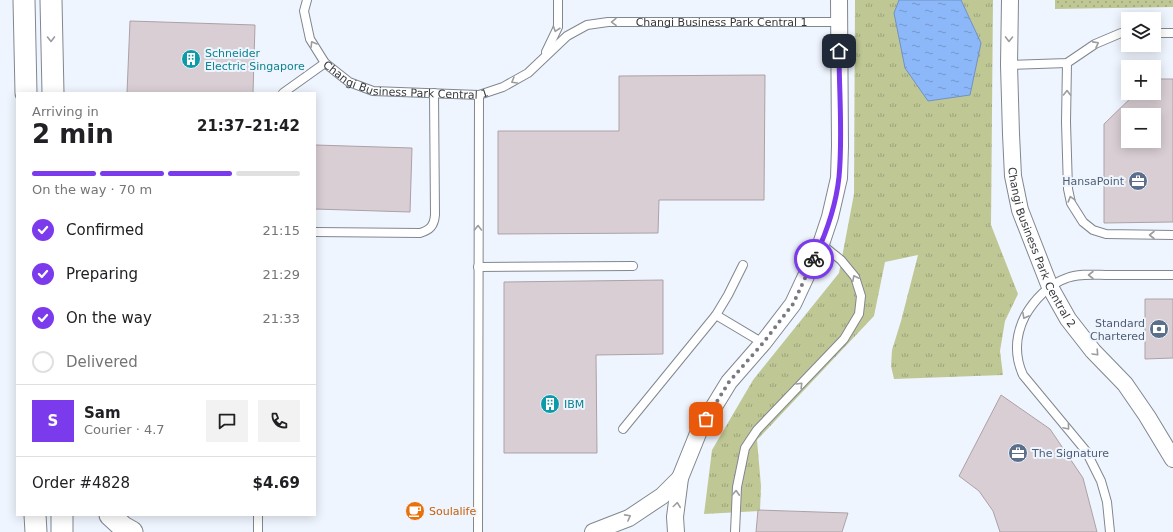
<!DOCTYPE html>
<html lang="en">
<head>
<meta charset="utf-8">
<style>
	:root { --surface:#fff; --page:#f2f2f2; --text:#202124; --muted:#757577; --line:#e0e0e0; --accent:#7c3aed }
	body { margin:0; font-family:"DejaVu Sans",sans-serif; background:var(--page); color:var(--text); height:100vh; display:flex; flex-direction:column; font-size:15px; white-space:nowrap }
	* { box-sizing:border-box; margin:0 }
	p { font-size:13px; color:var(--muted) }
	.icon { flex:none; width:22px; height:22px; fill:none; stroke:currentColor; stroke-width:2; stroke-linecap:round; stroke-linejoin:round }
	.map { position:relative; flex:1; overflow:hidden }
	.drawer { position:absolute; left:16px; top:92px; width:300px; height:424px; display:flex; flex-direction:column; background:var(--surface); border-radius:0px; box-shadow:0 2px 10px #0003 }
	.drawer>* { flex:none }
	.fabs { position:absolute; left:1121px; top:12px; display:grid; gap:8px }
	.fabs a { display:grid; place-items:center; width:40px; height:40px; border-radius:0px; background:var(--surface); box-shadow:0 2px 10px #0003; font-size:20px }
	.pin { position:absolute; display:grid; place-items:center; width:34px; height:34px; color:#fff; margin:-17px; border-radius:8px; box-shadow:0 2px 6px #0006 }
	.courier { position:absolute; display:grid; place-items:center; width:40px; height:40px; margin:-20px; border:3px solid #7c3aed; border-radius:50%; background:#fff; color:#222; box-shadow:0 1px 5px #0007 }
	.summary em { font-style:normal; font-weight:700 }
	.summary div { display:flex; flex-direction:column-reverse }
	.summary { display:flex; align-items:center; justify-content:space-between; height:68px; padding:0 16px }
	h1 { font-size:26px; font-weight:700; line-height:30px }
	.bar { display:grid; grid-template-columns:repeat(4,1fr); gap:6px 4px; align-content:center; height:48px; padding:0 16px }
	.bar i { height:5px; border-radius:3px; background:var(--line) }
	.bar .active { background:var(--accent) }
	.bar p { grid-column:span 4 }
	.line { display:flex; align-items:center; gap:10px; padding:0 16px; border-top:1px solid var(--line) }
	.line div { flex:1 }
	.round { display:grid; place-items:center; flex:none; width:42px; height:42px; border-radius:0px; background:var(--page) }
	ol { padding:0 16px; list-style:none }
	li { display:flex; align-items:center; gap:12px; height:44px }
	li p { margin-inline-start:auto }
	li .icon { padding:4px; border-radius:50%; background:var(--accent); color:#fff; stroke-width:4 }
	li:last-child { color:var(--muted) }
	li i { width:22px; height:22px; border:2px solid var(--line); border-radius:50% }
	.map>svg:first-child { display:block }
</style>
</head>
<body>
<div class="map">
<svg width="1173" height="532" viewBox="0 0 1173 532">
	<defs>
		<pattern id="grass-dots" width="8" height="8" patternUnits="userSpaceOnUse"><rect width="8" height="8" fill="#bfc895"/><path d="M2 2h.1M6 6h.1" fill="none" stroke="#9ca37b" stroke-width="1.8" stroke-linecap="round"/></pattern>
		<pattern id="park-tufts" width="24" height="20" patternUnits="userSpaceOnUse"><rect width="24" height="20" fill="#bfc895"/><path d="M3 7l-1-3M5 7V3M7 7l1-3M15 17l-1-3M17 17v-4M19 17l1-3" fill="none" stroke="#9ca37b"/></pattern>
		<pattern id="water-ripples" width="26" height="14" patternUnits="userSpaceOnUse"><rect width="26" height="14" fill="#8cb8fa"/><path d="M2 4q2-2 4 0t4 0M15 11q2-2 4 0t4 0" fill="none" stroke="#7397cc"/></pattern>
	</defs>
	<rect width="100%" height="100%" fill="#eff5fe"/>
	<path fill="url(#grass-dots)" d="M1055 0H1173V7L1055 9Z"/>
	<path fill="url(#park-tufts)" d="M855 0H993L991 225 1018 294 1005 321 1000 351 1003 375 894 379 891 366 892 350 901 321 918 255 885 262 874 316 757 440 761 486 760 511 704 514 712 450 753 380 839 273 854 194Z"/>
	<path fill="url(#water-ripples)" stroke="#7292c1" d="M899 0H961L981 43 970 95 928 101 905 68 894 13Z"/>
	<g fill="#d8ced3" stroke="#aca1a7" fill-rule="evenodd">
		<path d="M130 21 255 25 253 93H127Z"/>
		<path d="M765 75 764 200H659L658 233 498 234V131H619V76Z"/>
		<path d="M1154 79H1173V222L1104 223V124L1136 93H1154ZM1128 115H1154V141H1128Z"/>
		<path d="M315 145 412 148 410 212 315 209Z"/>
		<path d="M663 280V354L596 355 597 453H504V282Z"/>
		<path d="M1145 299H1173V358L1145 359Z"/>
		<path d="M1001 395 1050 429 1083 478 1097 532H1000L993 511 979 491 959 476Z"/>
		<path d="M758 510 848 513 842 532H756Z"/>
	</g>
	<g fill="none" stroke-linecap="round" stroke-linejoin="round">
		<g stroke="#81878f" stroke-width="10">
			<g id="service">
				<path id="s1" d="M307 0 304 11 310 39 325 63 349 82 373 91 479 95 503 87 528 73 567 36 587 25 608 22H838"/>
				<path d="M1154 33H1173"/>
				<path d="M546 52 558 27V0"/>
				<path d="M1067 63 1066 122 1068 189 1071 203 1083 222 1093 230 1106 234 1173 235"/>
				<path d="M1009 65 1067 63 1095 44 1121 33H1128"/>
				<path d="M283 93 325 63"/>
				<path d="M315 232 420 233C430 230 434 226 435 215L434 93"/>
				<path d="M478 267 633 266"/>
				<path d="M716 315 763 343"/>
				<path d="M623 429 716 315 728 295 743 265"/>
				<path d="M258 515V532"/>
				<path d="M478 532 479 95"/>
				<path d="M735 532 737 487 745 448 757 430 844 339 859 314 861 296 855 277 841 260 821 244"/>
				<path d="M1110 532 1107 502 1101 481 1086 451 1023 375C1014 355 1015 336 1025 316 1034 300 1049 284 1067 278 1079 273 1096 275 1109 275 1130 275 1152 275 1173 275"/>
			</g>
		</g>
		<g stroke="#81878f" stroke-width="18">
			<g id="minor">
				<path id="s2" d="M1010 0 1009 65 1011 134 1013 176 1020 210 1050 287 1068 319 1093 351 1125 384 1147 416 1173 459"/>
				<path d="M593 532 629 518 662 496 680 478"/>
				<path d="M676 532 675 517 680 478 699 431 729 382 763 343 793 304 821 244 830 217 839 178 840 146 839 0"/>
			</g>
		</g>
		<g stroke="#81878f" stroke-width="23">
			<g id="tertiary">
				<path d="M24 0 26 93"/>
				<path d="M51 0 53 93"/>
				<path d="M35 515 36 532"/>
				<path d="M62 515V532"/>
				<path d="M110 515 123 527 132 532"/>
			</g>
		</g>
		<use href="#service" stroke="#fff" stroke-width="8"/>
		<use href="#minor" stroke="#fff" stroke-width="16"/>
		<use href="#tertiary" stroke="#fff" stroke-width="21"/>
	</g>
	<defs><path id="oneway-chevron" d="M-2-3.5L2.5 0L-2 3.5" fill="none" stroke-width="1.6" stroke-linecap="round" stroke-linejoin="round"/></defs>
	<g stroke="#9a9c9e">
		<use href="#oneway-chevron" transform="translate(614 22) rotate(179)"/>
		<use href="#oneway-chevron" transform="translate(556 29) rotate(109)"/>
		<use href="#oneway-chevron" transform="translate(51 39) rotate(89)"/>
		<use href="#oneway-chevron" transform="translate(1009 39) rotate(91)"/>
		<use href="#oneway-chevron" transform="translate(313 44) rotate(-121)"/>
		<use href="#oneway-chevron" transform="translate(1096 44) rotate(-28)"/>
		<use href="#oneway-chevron" transform="translate(514 81) rotate(150)"/>
		<use href="#oneway-chevron" transform="translate(1067 93) rotate(-89)"/>
		<use href="#oneway-chevron" transform="translate(1071 199) rotate(-106)"/>
		<use href="#oneway-chevron" transform="translate(478 228) rotate(-90)"/>
		<use href="#oneway-chevron" transform="translate(1152 235) rotate(-180)"/>
		<use href="#oneway-chevron" transform="translate(1091 275) rotate(180)"/>
		<use href="#oneway-chevron" transform="translate(855 278) rotate(-117)"/>
		<use href="#oneway-chevron" transform="translate(1025 316) rotate(119)"/>
		<use href="#oneway-chevron" transform="translate(1096 353) rotate(47)"/>
		<use href="#oneway-chevron" transform="translate(800 385) rotate(-46)"/>
		<use href="#oneway-chevron" transform="translate(1067 427) rotate(50)"/>
		<use href="#oneway-chevron" transform="translate(736 493) rotate(-87)"/>
		<use href="#oneway-chevron" transform="translate(677 505) rotate(-82)"/>
		<use href="#oneway-chevron" transform="translate(628 517) rotate(-28)"/>
	</g>
	<g fill="none" stroke-linecap="round" stroke-linejoin="round">
		<path stroke="#777a80" stroke-width="4" stroke-dasharray="0 7.2" d="M706 419 729 382 763 343 793 304 814 259"/>
		<path stroke="#7c3aed" stroke-width="5" d="M814 259C826 234 836 205 839 177 843 135 839 93 839 51"/>
	</g>
	<defs>
		<g id="building-disc" transform="scale(1)"><circle r="9.5" fill="#0f9aa8" stroke="#eff5fe"/><path d="M-4-6H4V6H1V3H-1V6H-4ZM-2.5-4.3h1.7v1.8h-1.7ZM.8-4.3h1.7v1.8H.8ZM-2.5-1h1.7V.8h-1.7ZM.8-1h1.7V.8H.8Z" fill="#fff"/></g>
		<g id="office-disc" transform="scale(1)"><circle r="9.5" fill="#5c6f8a" stroke="#eff5fe"/><path d="M-6-3h4V-5.5h4V-3h4V5H-6ZM-1-4.5V-3h2v-1.5ZM-6 0V1H6V0Z" fill="#fff"/></g>
		<g id="bank-disc" transform="scale(1)"><circle r="9.5" fill="#5c6f8a" stroke="#eff5fe"/><path d="M-6-4H6V4H-6ZM0-2.3a2.3 2.3 0 1 0 0 4.6a2.3 2.3 0 1 0 0-4.6Z" fill="#fff"/></g>
		<g id="cafe-disc" transform="scale(1)"><circle r="9.5" fill="#e8710a" stroke="#eff5fe"/><path d="M-5.5-4.5H6V0H3Q3 3.5 0 3.5H-2.5Q-5.5 3.5-5.5 0ZM3-3.2v2h1.7v-2ZM-6 4.5H4V6H-6Z" fill="#fff"/></g>
	</defs>
	<g fill-rule="evenodd">
		<use href="#building-disc" x="191" y="59"/>
		<use href="#office-disc" x="1138" y="181"/>
		<use href="#bank-disc" x="1159" y="329"/>
		<use href="#building-disc" x="550" y="404"/>
		<use href="#office-disc" x="1018" y="453"/>
		<use href="#cafe-disc" x="415" y="511"/>
	</g>
	<g text-anchor="middle" stroke-width="4" stroke-linejoin="round" paint-order="stroke">
		<g font-size="11" fill="#36383c" stroke="#eff5fe">
			<text dy="4" stroke="none"><textPath href="#s1" startOffset="496">Changi Business Park Central 1</textPath></text>
			<text dy="4" stroke="none"><textPath href="#s1" startOffset="154">Changi Business Park Central 1</textPath></text>
			<text dy="4" stroke="none"><textPath href="#s2" startOffset="253">Changi Business Park Central 2</textPath></text>
		</g>
		<g font-size="11" fill="#0d838f" stroke="#eff5fe" text-anchor="start">
			<text x="205" y="57">Schneider<tspan x="205" dy="13">Electric Singapore</tspan></text>
			<text x="564" y="408">IBM</text>
		</g>
		<g font-size="11" fill="#4e5e75" stroke="#eff5fe" text-anchor="end">
			<text x="1124" y="185">HansaPoint</text>
			<text x="1145" y="327">Standard<tspan x="1145" dy="13">Chartered</tspan></text>
			<text x="1032" y="457" text-anchor="start">The Signature</text>
		</g>
		<g font-size="11" fill="#c56008" stroke="#eff5fe" text-anchor="start">
			<text x="429" y="515">Soulalife</text>
		</g>
	</g>
</svg>
<div class="fabs">
<a><svg class="icon" aria-label="layers" viewBox="0 0 24 24"><path d="M12 4l9 5-9 5-9-5zM3 14l9 5 9-5"/></svg></a>
<a>+</a>
<a>−</a>
</div>
<div class="pin" style="left:706px;top:419px;background:#ea580c"><svg class="icon" aria-label="bag" viewBox="0 0 24 24"><path d="M5 8h14l-1 12H6zM9 8a3 3 0 0 1 6 0"/></svg></div>
<div class="pin" style="left:839px;top:51px;background:#1f2937"><svg class="icon" aria-label="home" viewBox="0 0 24 24"><path d="M3 11l9-7 9 7M6 9v11h12V9"/></svg></div>
<div class="courier" style="left:814px;top:259px"><svg class="icon" aria-label="bike" viewBox="0 0 24 24"><circle cx="6" cy="16" r="4"/><circle cx="18" cy="16" r="4"/><path d="M6 16l4-8h5l3 8M10 8l3 8H6M13 5h3"/></svg></div>
<section class="drawer">
<div class="summary"><div><h1>2 min</h1><p>Arriving in</p></div><em>21:37–21:42</em></div>
<div class="bar"><i class="active"></i><i class="active"></i><i class="active"></i><i></i><p>On the way · 70 m</p></div>
<ol>
<li><svg class="icon" aria-label="check" viewBox="0 0 24 24"><path d="M5 12l5 5 9-10"/></svg>Confirmed<p>21:15</p></li>
<li><svg class="icon" aria-label="check" viewBox="0 0 24 24"><path d="M5 12l5 5 9-10"/></svg>Preparing<p>21:29</p></li>
<li><svg class="icon" aria-label="check" viewBox="0 0 24 24"><path d="M5 12l5 5 9-10"/></svg>On the way<p>21:33</p></li>
<li><i></i>Delivered</li>
</ol>
<div class="line" style="height:72px"><b class="round" style="background:var(--accent);color:#fff">S</b><div><b>Sam</b><p>Courier · 4.7</p></div><a class="round"><svg class="icon" aria-label="chat" viewBox="0 0 24 24"><path d="M4 5h16v11H9l-5 4z"/></svg></a><a class="round"><svg class="icon" aria-label="phone" viewBox="0 0 24 24"><path d="M5 4h4l2 5-3 2q2 4 5 5l2-3 5 2v4C11 20 4 13 5 4z"/></svg></a></div>
<div class="line" style="height:52px"><div>Order #4828</div><b>$4.69</b></div>
</section>
</div>
</body>
</html>
